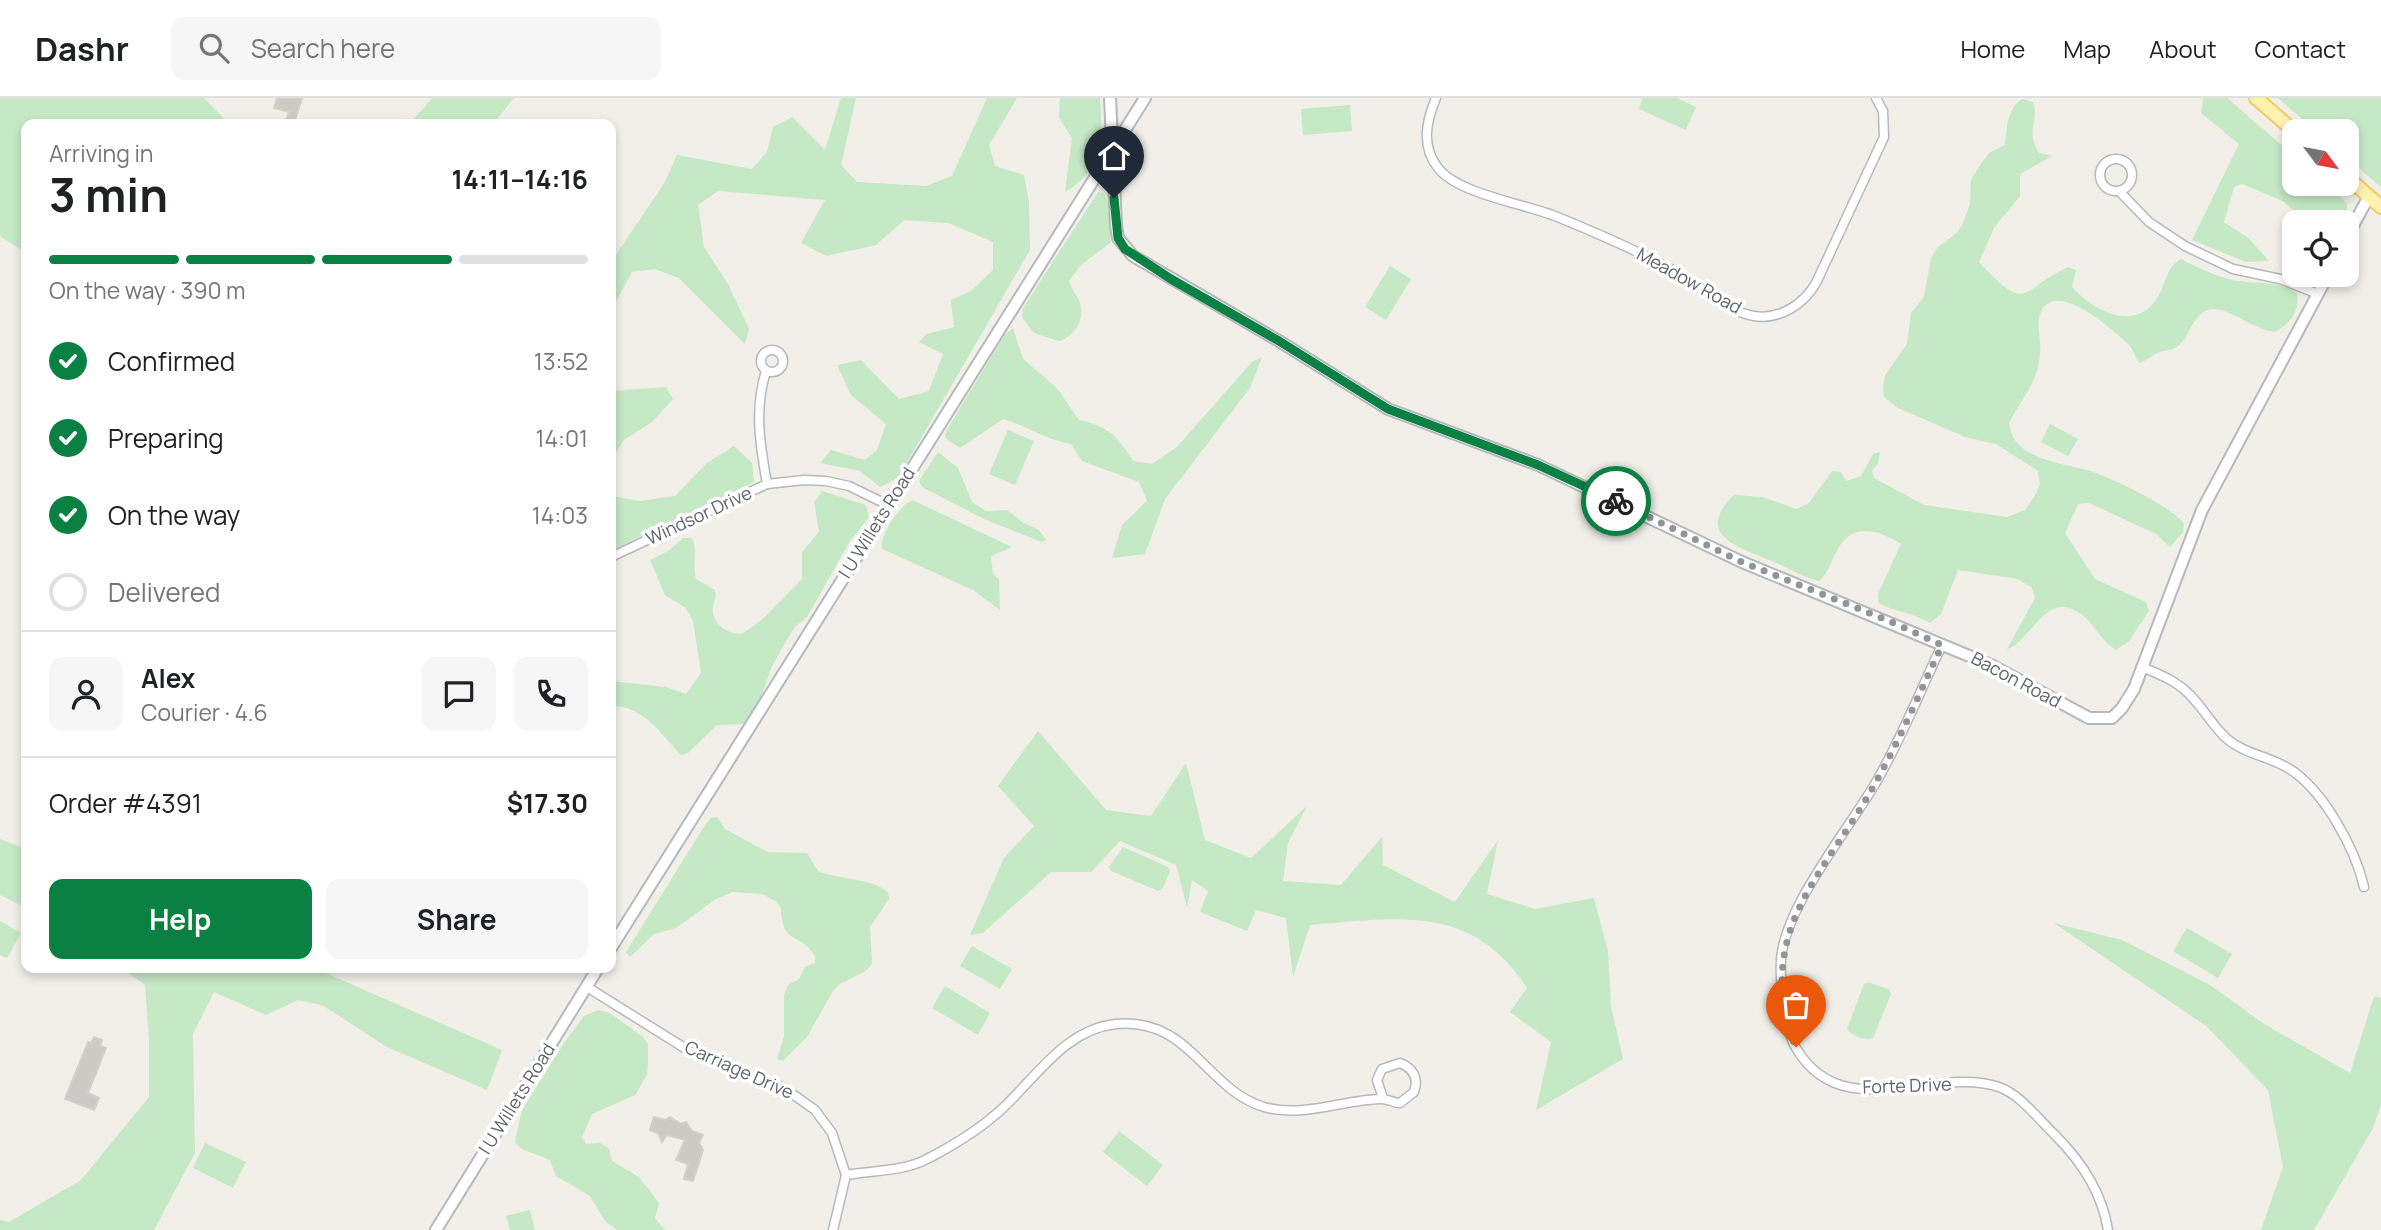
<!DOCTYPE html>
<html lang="en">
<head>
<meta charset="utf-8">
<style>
	:root { --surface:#fff; --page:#f6f6f6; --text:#202124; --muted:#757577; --line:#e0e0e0; --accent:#0b8043 }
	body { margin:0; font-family:Manrope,sans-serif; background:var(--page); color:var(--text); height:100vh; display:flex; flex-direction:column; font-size:26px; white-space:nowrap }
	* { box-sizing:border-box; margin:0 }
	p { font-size:23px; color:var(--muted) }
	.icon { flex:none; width:38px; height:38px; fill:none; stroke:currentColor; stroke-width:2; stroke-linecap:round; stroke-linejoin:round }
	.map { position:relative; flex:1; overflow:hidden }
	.side { position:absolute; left:21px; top:21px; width:595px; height:854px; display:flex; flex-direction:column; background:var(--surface); border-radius:14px; box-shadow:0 4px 10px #0003 }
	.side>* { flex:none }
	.needle { width:46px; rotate:122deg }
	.tools { position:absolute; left:2282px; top:21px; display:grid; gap:14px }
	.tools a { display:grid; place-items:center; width:77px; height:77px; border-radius:14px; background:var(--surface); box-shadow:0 4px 10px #0003; font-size:35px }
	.pin { position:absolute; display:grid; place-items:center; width:60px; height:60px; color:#fff; margin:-72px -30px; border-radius:50% 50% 50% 0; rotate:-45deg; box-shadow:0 0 7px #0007 }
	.pin .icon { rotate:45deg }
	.courier { position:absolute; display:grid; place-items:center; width:70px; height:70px; margin:-35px; border:5px solid #0b8043; border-radius:50%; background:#fff; color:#222; box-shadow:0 2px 9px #0007 }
	.head em { font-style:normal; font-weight:700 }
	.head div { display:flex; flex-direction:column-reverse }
	.head { display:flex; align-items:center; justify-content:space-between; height:119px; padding:0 28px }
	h1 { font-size:46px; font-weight:700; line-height:52px }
	.bar { display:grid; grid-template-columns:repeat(4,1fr); gap:10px 7px; align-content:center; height:84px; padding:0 28px }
	.bar i { height:9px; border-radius:5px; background:var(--line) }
	.bar .current { background:var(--accent) }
	.bar p { grid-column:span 4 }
	.line { display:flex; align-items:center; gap:18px; padding:0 28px; border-top:2px solid var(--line) }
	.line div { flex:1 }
	.round { display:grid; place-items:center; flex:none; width:74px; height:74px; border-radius:14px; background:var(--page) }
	ol { padding:0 28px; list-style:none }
	li { display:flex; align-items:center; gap:21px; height:77px }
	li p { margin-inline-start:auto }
	li .icon { padding:7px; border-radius:50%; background:var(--accent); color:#fff; stroke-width:4 }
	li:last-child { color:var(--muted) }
	li i { width:38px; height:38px; border:4px solid var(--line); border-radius:50% }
	.cta { display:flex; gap:14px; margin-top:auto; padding:14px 28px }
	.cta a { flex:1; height:80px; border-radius:14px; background:var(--accent); color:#fff; font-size:28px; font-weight:700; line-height:80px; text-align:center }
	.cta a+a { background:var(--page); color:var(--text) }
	header { display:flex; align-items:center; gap:42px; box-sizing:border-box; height:98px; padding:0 35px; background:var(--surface); border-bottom:2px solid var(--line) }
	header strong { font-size:33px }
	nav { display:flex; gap:38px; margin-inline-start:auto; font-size:24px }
	.search { width:490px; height:63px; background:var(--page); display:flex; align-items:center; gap:18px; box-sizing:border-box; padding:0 24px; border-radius:14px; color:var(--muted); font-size:26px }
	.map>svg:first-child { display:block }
</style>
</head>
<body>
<header>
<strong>Dashr</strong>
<div class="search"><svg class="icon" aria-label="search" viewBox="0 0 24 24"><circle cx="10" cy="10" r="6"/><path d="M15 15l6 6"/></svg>Search here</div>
<nav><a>Home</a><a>Map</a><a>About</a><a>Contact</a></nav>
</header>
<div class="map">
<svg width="2381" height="1132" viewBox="0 0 2381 1132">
	<rect width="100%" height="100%" fill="#f1efe8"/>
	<g fill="#c5e8c5">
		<path d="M0 0H204L229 26H26V155L0 138Z"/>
		<path d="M432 0H514L493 26H409Z"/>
		<path d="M841 0H856L841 67 857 84 926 88 952 78 987 0H1017L989 47 995 68 1024 77 1029 104 1030 152 898 380 880 389 860 373 820 365 831 352 865 362 877 352 886 326 851 297 837 267 861 262 899 301 929 293 943 256 919 244 927 236 954 229 951 202 971 193 993 172V144L948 125 904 122 876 147 826 158 801 145 825 102 718 93 698 107 704 149 728 186 749 231 745 246 679 180 655 171 632 174 615 205 611 223V164L665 84 677 57 752 71 767 54 773 29 792 19 825 52Z"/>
		<path d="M1060 0H1100C1102 41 1106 70 1065 94L1072 40 1059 20Z"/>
		<path d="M1643 0H1677L1696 9 1686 32 1639 11Z"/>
		<path d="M2203 0H2227L2294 58V86H2326L2347 105V125L2307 124 2283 103 2242 86 2234 89 2224 124 2248 140 2269 163 2246 164 2192 142 2239 46 2201 15Z"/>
		<path d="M2278 0H2381V89L2347 60V33H2316Z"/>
		<path d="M2022 1 2033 4C2040 27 2024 29 2039 55L2052 58 2020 76V98L1994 130 1979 164C2030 218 2018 192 2068 169L2076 172 2072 189C2094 214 2138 236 2159 197 2167 182 2166 170 2181 161 2193 168 2219 179 2232 182 2255 187 2278 181 2297 196 2300 214 2290 225 2275 234 2252 231 2233 212 2215 211 2191 210 2191 244 2173 251 2172 252 2165 252 2163 253 2154 255 2148 262 2139 265 2135 259 2133 251 2129 247 2114 232 2060 185 2043 210 2034 224 2042 242 2040 257 2037 287 2020 302 2009 325 2012 362 2063 365 2090 373 2114 381 2168 407 2184 425L2183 434 2170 449 2156 436 2089 405 2078 406 2065 435 2095 481 2146 504 2149 513 2129 543 2116 552C2101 543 2095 527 2082 517 2045 489 2032 544 2007 551L2035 500 2032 490 2018 481 1958 472 1941 516 1930 525C1913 514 1896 515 1879 505L1878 496 1901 446C1877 431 1851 424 1836 454 1830 466 1829 474 1819 483 1803 479 1794 473 1779 466 1749 452 1689 441 1734 397L1762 399 1797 411 1809 405 1832 373 1841 374 1846 383 1861 378 1873 356 1880 354 1878 366 1872 372 1874 380 1924 407 2007 419 2025 412 2035 397 2040 387 2038 373 1996 346 1965 339 1898 310 1884 299 1883 290 1885 277 1907 246 1911 215 1924 199 1931 160 1937 150 1958 134 1963 125 1970 106 1971 82 1978 70 1989 55 2005 47C2007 30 2007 11 2022 1Z"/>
		<path d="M1350 7 1352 33 1303 37 1301 11Z"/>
		<path d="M1098 94 1103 95 1108 104 1111 144 1081 167 1069 183C1071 192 1078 197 1080 205 1085 221 1075 239 1059 243L1034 235 1022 219 1023 210Z"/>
		<path d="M1390 168 1411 181 1386 222 1365 209Z"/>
		<path d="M1013 230 1023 261 1056 289 1079 322C1110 329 1116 337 1133 363L1152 366 1177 349 1252 264 1262 259 1250 290 1165 401 1145 456 1112 460 1122 427 1147 403 1139 384 1082 363 1071 346C1046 342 1028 328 1003 321L960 350 945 340 946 333 1004 238Z"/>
		<path d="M666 289 673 301 652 324 624 342 611 362V293Z"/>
		<path d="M2050 326 2078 341 2068 358 2041 344Z"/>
		<path d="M1008 332 1034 343 1015 387 989 376Z"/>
		<path d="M734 348 752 365 754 384 611 453V393L612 398 640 403 675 398 707 365Z"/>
		<path d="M938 354 958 370 972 404 986 413 1007 412 1022 424 1039 432 1046 442 1042 444 984 421 922 389 919 383Z"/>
		<path d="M822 393 866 407 869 419 850 443 807 519 795 529 788 540 772 568 758 608 745 626 717 627 688 655 681 657C661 636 643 607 611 608V583L666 589 686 596 701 575 693 523 686 510 665 497 650 462 668 453 683 440H692C698 453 692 466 696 481L715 492C717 500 714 501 713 508 711 526 727 536 742 536L763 521 802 481V454L819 434 814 404Z"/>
		<path d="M912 402 1012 449 991 458 993 476 999 481 1000 512 973 492 882 451C879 437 900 408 912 402Z"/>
		<path d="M1038 633 1106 712 1151 718 1186 665 1205 742 1251 760 1307 708 1288 745 1283 783 1341 787 1382 739 1383 767 1455 804 1498 742 1487 796 1535 811 1594 800 1608 853 1611 909 1623 961 1536 1012 1551 944 1510 914 1527 890C1472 805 1398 820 1310 827L1293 879 1286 820 1256 812 1247 833 1200 814 1208 793 1192 782 1187 809 1176 767 1120 743 1091 774H1051L983 835 970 837 1004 760 1034 728 998 688Z"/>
		<path d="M717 719 725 731 767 754 807 755 818 773C836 781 877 781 888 795L889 801 870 829 872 865 867 872 840 886 833 893 807 939 783 963 777 961 784 939V897L788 887 799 881 805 869 815 865V858C800 833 782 848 781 811L776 803 762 796 733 794 716 801 676 830 654 836 630 859 626 854 705 727 711 720Z"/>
		<path d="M0 741 26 751V810L0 797Z"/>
		<path d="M1123 749 1168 769 1170 773 1163 790 1158 793 1111 773 1109 769Z"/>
		<path d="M0 823 21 835 7 860 0 857Z"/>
		<path d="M2054 825 2122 842 2210 887 2264 926 2350 975 2374 898 2381 900V1007L2373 1030 2314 1132H2261L2283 1069 2268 992 2206 928Z"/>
		<path d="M2187 830 2232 856 2218 880 2173 853Z"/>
		<path d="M972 848 1012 871 1000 891 960 868Z"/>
		<path d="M122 870H314L502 952 487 992 387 949 322 907 298 902 266 917 214 894 193 936 195 1055 154 1132H0V1122L9 1124 81 1082 149 999V940L145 887Z"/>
		<path d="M1868 884 1888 891 1891 896 1873 940C1865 943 1852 938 1847 931L1864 886Z"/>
		<path d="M945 888 990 915 978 937 932 910Z"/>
		<path d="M598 912 610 915 643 939 648 946V965L647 977 635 997 592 1016 582 1039 586 1046 600 1045 609 1051 612 1063 639 1079 659 1105 655 1120 665 1132H617L605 1123 590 1098 556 1078 550 1062 522 1051 515 1044 522 1012 564 945 584 918Z"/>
		<path d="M1119 1033 1163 1067 1147 1088 1103 1054Z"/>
		<path d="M205 1045 246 1064 233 1090 193 1070Z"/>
		<path d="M530 1112 535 1132H510L506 1118Z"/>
	</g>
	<g fill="#cccac5" stroke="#d6d1c6" stroke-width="2">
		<path d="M277 0H302L294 26H285L289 14 274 10Z"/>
		<path d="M94 939 102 942 100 948 106 950 88 995 99 1000 94 1012 65 1001 88 944 91 945Z"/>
		<path d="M654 1019 665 1022 670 1019 681 1026 686 1024 692 1033 703 1037 699 1045 703 1052 693 1083 684 1081 688 1066 676 1062 685 1042 667 1037 662 1044 658 1035 650 1032Z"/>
	</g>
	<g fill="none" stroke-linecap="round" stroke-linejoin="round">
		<g stroke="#b5b8bc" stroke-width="11">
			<g id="minor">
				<path d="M1436 0C1426 24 1421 48 1438 70 1459 97 1528 106 1560 120 1599 136 1639 153 1676 174 1701 188 1725 213 1754 218 1780 222 1804 206 1816 185L1884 39 1883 13 1876 0"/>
				<circle cx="2116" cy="77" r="16"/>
				<path d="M2119 93 2149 124 2185 148 2233 171 2280 181 2318 196"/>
				<circle cx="772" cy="263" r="11"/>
				<path d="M766 273C754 312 760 346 767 386"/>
				<path d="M611 459 767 386 804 382 826 383 849 388 888 407"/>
				<path d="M1942 547C1920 593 1901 642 1875 686 1848 732 1784 810 1781 862 1780 878 1782 895 1785 910 1787 924 1789 938 1796 950 1842 1029 1935 967 1999 989 2021 997 2038 1021 2055 1037 2082 1064 2102 1094 2108 1132"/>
				<path d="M2142 569C2158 576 2175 582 2188 595 2202 608 2211 626 2226 640 2244 656 2268 658 2288 670 2323 691 2355 750 2364 789"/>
				<path d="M587 889 691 954 784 990 815 1012 832 1035 846 1077 833 1132"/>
				<path d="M846 1077C873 1072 904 1074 929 1060 954 1047 983 1029 1004 1009 1037 978 1066 931 1116 926 1190 919 1205 991 1264 1009 1302 1020 1343 1002 1380 1001 1387 1000 1393 1005 1400 1005L1414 994C1419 980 1413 970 1400 965L1382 971 1377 982 1383 1000"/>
			</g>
		</g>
		<g stroke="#b5b8bc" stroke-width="14">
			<g id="tertiary">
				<path d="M1110 0 1116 127 1118 140 1133 158 1279 243 1388 311 1538 367 1742 464 1991 567 2089 620H2112L2122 610 2134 591 2202 412 2328 177"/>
				<path d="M2347 139 2369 98"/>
				<path d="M611 850 1145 0"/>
				<path d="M436 1132 598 870"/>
			</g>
		</g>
		<g stroke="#f2c960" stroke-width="16">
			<g id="primary">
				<path d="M2256 0 2294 33"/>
				<path d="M2347 79 2381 109"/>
			</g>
		</g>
		<use href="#minor" stroke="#fff" stroke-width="8"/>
		<use href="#tertiary" stroke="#fff" stroke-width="10"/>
		<use href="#primary" stroke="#fff2af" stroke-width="12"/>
	</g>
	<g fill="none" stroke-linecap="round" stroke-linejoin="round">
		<path stroke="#929495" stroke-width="7" stroke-dasharray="0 12.6" d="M1616 403 1742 464 1887 522 1942 547C1921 592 1901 639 1877 682 1826 777 1751 832 1796 949"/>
		<path stroke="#0b8043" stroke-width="9" d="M1114 100 1118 140 1125 151 1171 181 1279 243 1388 311 1538 367 1616 403"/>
	</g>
	<g text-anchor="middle" stroke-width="7" stroke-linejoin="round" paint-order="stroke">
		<g font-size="18" fill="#5f6368" stroke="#fff">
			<text transform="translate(1689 183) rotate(29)" y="6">Meadow Road</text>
			<text transform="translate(699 418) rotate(-25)" y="6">Windsor Drive</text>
			<text transform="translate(877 425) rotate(-58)" y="6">I U Willets Road</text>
			<text transform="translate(2016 582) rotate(28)" y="6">Bacon Road</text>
			<text transform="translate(739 972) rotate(24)" y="6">Carriage Drive</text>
			<text transform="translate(1907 988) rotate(-2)" y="6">Forte Drive</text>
			<text transform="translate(517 1001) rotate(-58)" y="6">I U Willets Road</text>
		</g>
	</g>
</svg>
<div class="tools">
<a><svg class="needle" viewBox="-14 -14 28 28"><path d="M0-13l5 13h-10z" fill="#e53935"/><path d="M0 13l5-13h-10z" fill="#757577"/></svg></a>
<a><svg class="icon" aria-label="locate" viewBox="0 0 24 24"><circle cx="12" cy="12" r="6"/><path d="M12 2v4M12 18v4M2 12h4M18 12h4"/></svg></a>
</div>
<div class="pin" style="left:1796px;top:949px;background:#ea580c"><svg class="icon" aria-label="bag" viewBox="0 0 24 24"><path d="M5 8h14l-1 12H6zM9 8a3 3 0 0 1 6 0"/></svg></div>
<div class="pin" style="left:1114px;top:100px;background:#1f2937"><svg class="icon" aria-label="home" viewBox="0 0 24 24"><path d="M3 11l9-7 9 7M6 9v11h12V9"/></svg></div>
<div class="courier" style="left:1616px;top:403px"><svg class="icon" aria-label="bike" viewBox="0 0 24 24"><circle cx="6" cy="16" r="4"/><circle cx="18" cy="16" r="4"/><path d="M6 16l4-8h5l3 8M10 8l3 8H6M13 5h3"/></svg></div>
<section class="side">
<div class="head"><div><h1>3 min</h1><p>Arriving in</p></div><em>14:11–14:16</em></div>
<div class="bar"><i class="current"></i><i class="current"></i><i class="current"></i><i></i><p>On the way · 390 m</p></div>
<ol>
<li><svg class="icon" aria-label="check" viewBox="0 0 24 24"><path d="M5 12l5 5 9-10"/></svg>Confirmed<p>13:52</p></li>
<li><svg class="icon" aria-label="check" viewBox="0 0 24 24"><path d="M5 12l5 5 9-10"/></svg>Preparing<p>14:01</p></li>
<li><svg class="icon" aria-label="check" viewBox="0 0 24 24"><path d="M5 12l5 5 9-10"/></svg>On the way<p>14:03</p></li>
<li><i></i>Delivered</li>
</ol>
<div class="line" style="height:126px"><a class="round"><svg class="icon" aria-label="person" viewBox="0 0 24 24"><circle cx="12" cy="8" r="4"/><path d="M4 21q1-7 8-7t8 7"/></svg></a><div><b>Alex</b><p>Courier · 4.6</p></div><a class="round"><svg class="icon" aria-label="chat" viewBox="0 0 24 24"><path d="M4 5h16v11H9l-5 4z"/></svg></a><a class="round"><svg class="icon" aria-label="phone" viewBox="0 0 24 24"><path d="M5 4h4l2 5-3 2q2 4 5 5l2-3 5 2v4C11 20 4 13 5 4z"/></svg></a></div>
<div class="line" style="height:91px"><div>Order #4391</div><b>$17.30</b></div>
<div class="cta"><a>Help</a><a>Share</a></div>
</section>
</div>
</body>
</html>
